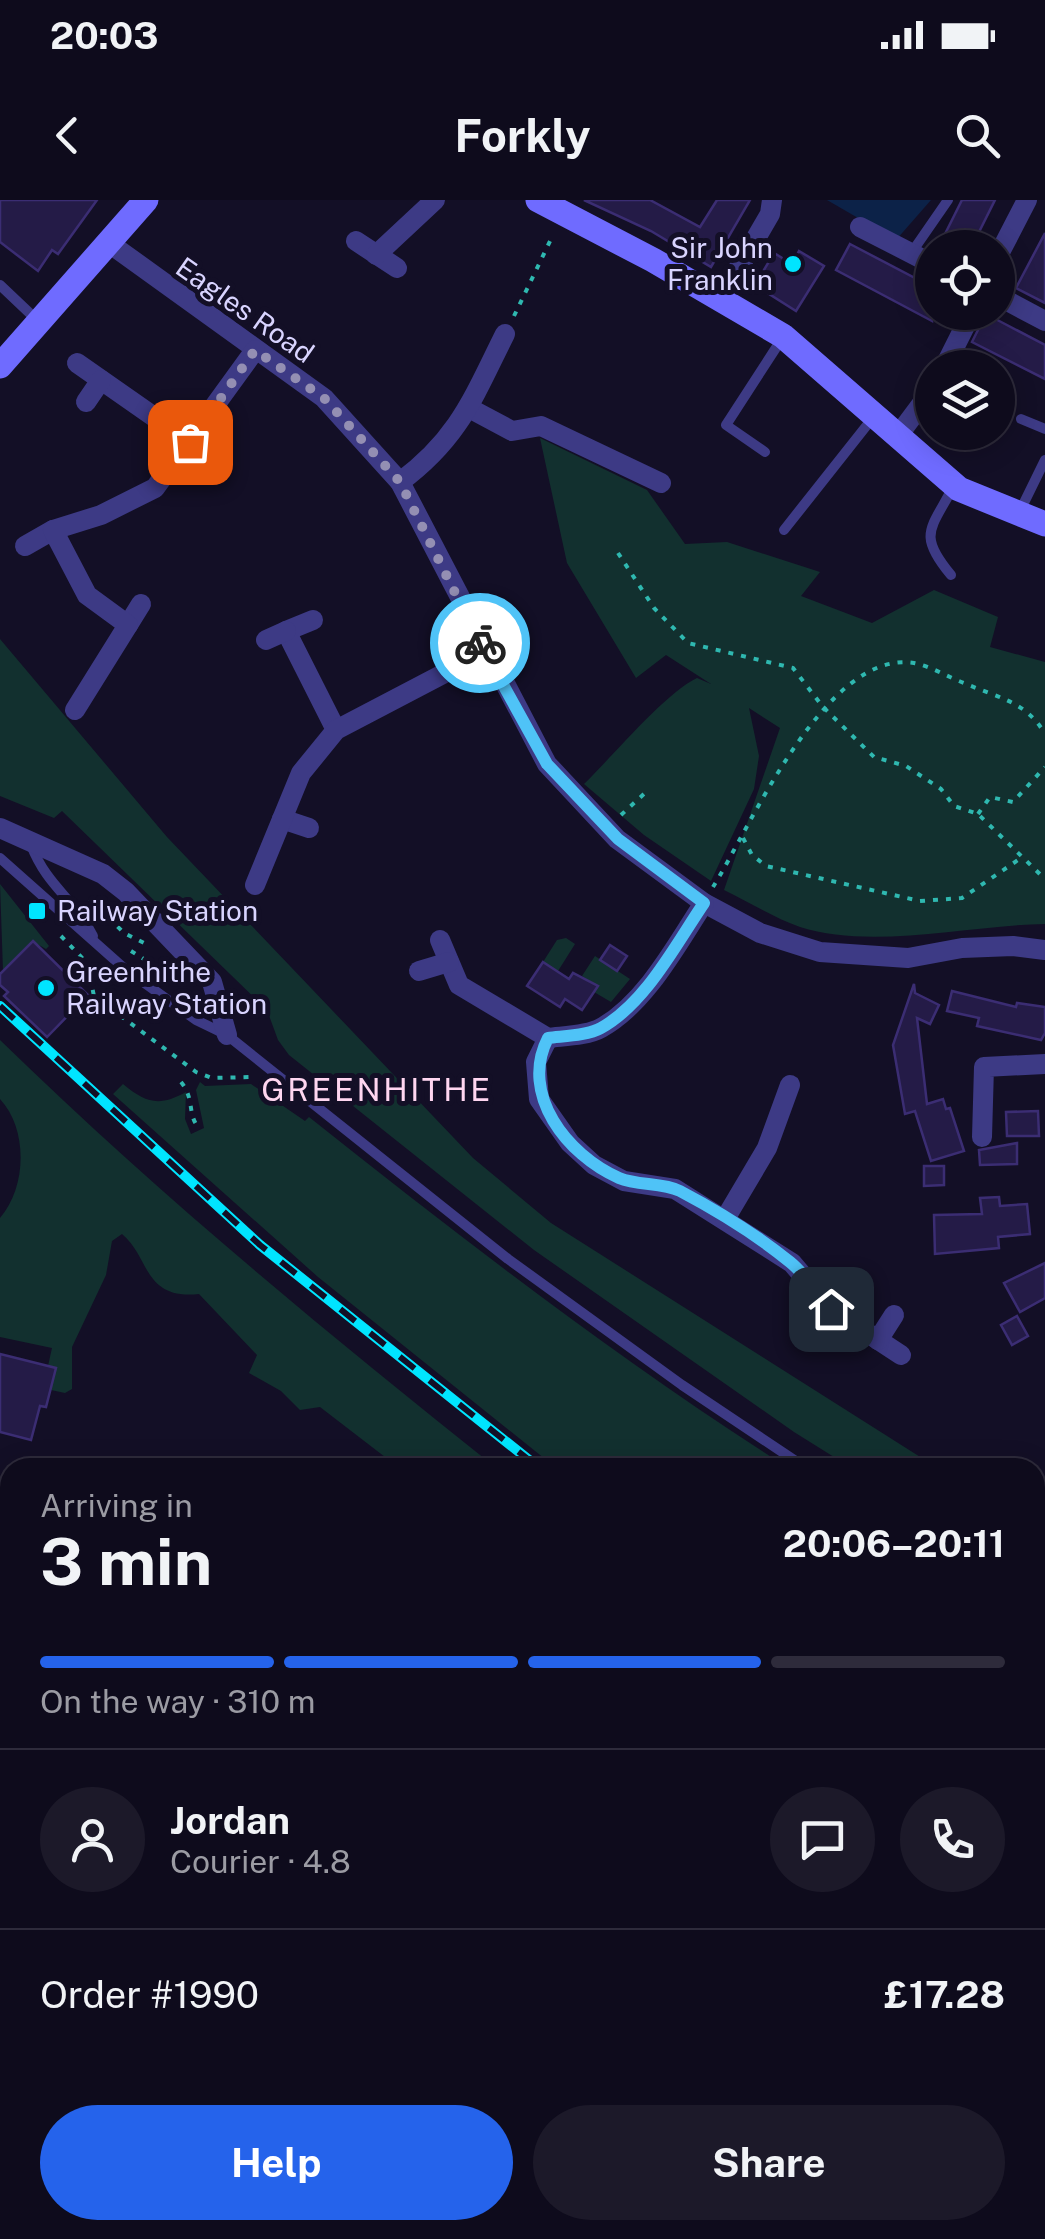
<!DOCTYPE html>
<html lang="en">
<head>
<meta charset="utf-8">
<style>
	:root { --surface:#0e0b1c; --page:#1c1929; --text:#f1f3f6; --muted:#9b9ba3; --line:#2e2b3b; --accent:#2563eb }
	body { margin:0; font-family:"Public Sans",sans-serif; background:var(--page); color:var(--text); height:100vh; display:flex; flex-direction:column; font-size:38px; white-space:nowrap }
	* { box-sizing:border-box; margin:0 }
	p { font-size:32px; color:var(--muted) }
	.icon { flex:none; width:55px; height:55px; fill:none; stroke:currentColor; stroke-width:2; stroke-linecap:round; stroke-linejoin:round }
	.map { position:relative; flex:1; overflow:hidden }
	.drawer { position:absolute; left:0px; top:1258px; width:1045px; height:782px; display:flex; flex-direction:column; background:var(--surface); border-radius:30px 30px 0 0; box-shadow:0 5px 25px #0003,0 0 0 2px var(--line) }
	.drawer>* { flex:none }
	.buttons { position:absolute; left:915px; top:30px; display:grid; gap:20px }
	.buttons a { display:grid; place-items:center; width:100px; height:100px; border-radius:50%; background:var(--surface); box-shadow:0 5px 25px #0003,0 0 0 2px var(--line); font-size:50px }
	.pin { position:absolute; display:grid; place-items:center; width:85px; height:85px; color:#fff; margin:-42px; border-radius:20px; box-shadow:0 5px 15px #0006 }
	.courier { position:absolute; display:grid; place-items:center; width:100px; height:100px; margin:-50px; border:8px solid #4fc3f7; border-radius:50%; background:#fff; color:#222; box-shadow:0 2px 12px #0007 }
	.head em { font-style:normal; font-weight:700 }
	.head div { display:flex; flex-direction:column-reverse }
	.head { display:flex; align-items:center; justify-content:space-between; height:170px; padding:0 40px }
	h1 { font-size:65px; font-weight:700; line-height:75px }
	.bar { display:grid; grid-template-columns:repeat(4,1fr); gap:15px 10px; align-content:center; height:120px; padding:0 40px }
	.bar i { height:12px; border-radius:8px; background:var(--line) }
	.bar .selected { background:var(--accent) }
	.bar p { grid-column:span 4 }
	.line { display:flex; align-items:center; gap:25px; padding:0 40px; border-top:2px solid var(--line) }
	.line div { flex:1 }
	.round { display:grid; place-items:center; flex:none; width:105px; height:105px; border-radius:52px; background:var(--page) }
	.primary-button { display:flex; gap:20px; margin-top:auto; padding:20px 40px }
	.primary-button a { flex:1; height:115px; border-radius:60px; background:var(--accent); color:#fff; font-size:40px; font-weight:700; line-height:115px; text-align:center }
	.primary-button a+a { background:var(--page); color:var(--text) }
	.status { display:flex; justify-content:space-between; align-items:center; height:70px; padding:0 50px; background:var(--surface); direction:ltr }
	.status svg { height:28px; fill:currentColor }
	header { display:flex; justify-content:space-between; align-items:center; height:130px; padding:0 40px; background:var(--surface); font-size:45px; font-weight:700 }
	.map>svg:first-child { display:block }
</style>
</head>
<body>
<div class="status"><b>20:03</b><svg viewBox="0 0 49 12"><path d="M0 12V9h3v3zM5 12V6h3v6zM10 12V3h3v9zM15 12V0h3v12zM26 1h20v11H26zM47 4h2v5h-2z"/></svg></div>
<header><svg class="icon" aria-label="back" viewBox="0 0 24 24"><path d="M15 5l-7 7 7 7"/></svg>Forkly<svg class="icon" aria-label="search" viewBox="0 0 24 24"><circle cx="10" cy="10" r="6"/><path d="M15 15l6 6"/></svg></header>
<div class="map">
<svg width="1045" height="2039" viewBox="0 0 1045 2039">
	<rect width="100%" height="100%" fill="#130f26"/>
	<g fill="#12302f">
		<path d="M540 238 647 290 685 344 727 342 820 372 801 396 872 423 934 390 998 417 990 447 1045 462V724C970 725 872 750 800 727 774 718 749 702 724 690L780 528 749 508 759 556 754 589 711 681 644 635 584 584C614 555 664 494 697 478L711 484 666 455 636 478 567 363Z"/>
		<path d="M0 439 167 637 473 958 551 1023 936 1267H850L794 1232 534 1050 289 855 278 840 267 810 62 611 54 618 0 596Z"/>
		<path d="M0 684 49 746 46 749 32 741 3 771Z"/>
		<path d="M566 738 575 744 558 771 543 762 557 740Z"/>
		<path d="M595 756 630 779 611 802 594 792 597 786 582 776Z"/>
		<path d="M0 840C157 993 324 1131 495 1267H398L320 1207 300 1210 281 1191 249 1173 257 1155 199 1094C143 1100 150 1057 122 1034L112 1041 106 1075 72 1147V1189L65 1193 51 1190 56 1168 48 1166 52 1148 0 1137V1018C27 987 28 929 0 899Z"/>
		<path d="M200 882 205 886 251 884 305 921 309 917C464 1040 620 1161 787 1267H555L318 1077 113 894 123 884C146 903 159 907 186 892L185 919 191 934 204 928 196 890Z"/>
		<path d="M1035 1284H1045V1319L1035 1324Z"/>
	</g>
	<path fill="#0c2248" d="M827 0H931L896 40Z"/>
	<g fill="#241b47" stroke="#3b2d73" stroke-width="2.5">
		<path d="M0 0H97L58 54 52 50 38 71 0 42Z"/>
		<path d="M584 0H650L700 27 717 0H750L711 67 651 31Z"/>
		<path d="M962 0H995L971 48H938Z"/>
		<path d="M1045 33V103L1016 88Z"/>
		<path d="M850 44 932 87V121L836 70Z"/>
		<path d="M799 51 824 66 796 111 755 85 774 53 792 64Z"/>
		<path d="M986 114 1045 145V179L972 142Z"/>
		<path d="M33 741 88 795 47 837 4 796 8 792 0 785V774Z"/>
		<path d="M610 745 627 756 617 771 600 760Z"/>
		<path d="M543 762 569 779 573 773 598 786 582 810 565 799 560 807 527 786Z"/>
		<path d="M914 784 915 793 939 805 930 824 917 818 927 904 943 899 946 909 950 908 964 951 931 961 915 911 905 914 893 845Z"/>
		<path d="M952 791 1016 807 1017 803 1045 807V833L1041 840 977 826 979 818 947 811Z"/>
		<path d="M1038 911 1039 936H1007L1006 912Z"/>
		<path d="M1017 943V964L980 965 979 950Z"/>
		<path d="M924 966H944V985L924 986Z"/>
		<path d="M999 997 1000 1006 1027 1004 1030 1034 998 1037 999 1048 935 1054 934 1015 982 1014 980 998Z"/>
		<path d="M1045 1063V1098L1020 1112 1004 1083Z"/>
		<path d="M1017 1116 1028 1136 1012 1145 1001 1125Z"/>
		<path d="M0 1154 56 1168 46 1207 40 1206 31 1240 0 1232Z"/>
	</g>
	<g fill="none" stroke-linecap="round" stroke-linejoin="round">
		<g stroke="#2fb8b0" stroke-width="4" stroke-dasharray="5 8" stroke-linecap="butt">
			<path d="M514 116 553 35"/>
			<path d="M618 353 654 408 688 443 793 468 823 507 874 557 906 566 941 589 954 606 978 614 1045 679"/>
			<path d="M978 614 990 597 1013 602 1045 567"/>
			<path d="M621 615 645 593"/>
			<path d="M743 638 752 655 766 666 920 701 962 698 1021 658"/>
			<path d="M713 687C751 626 826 449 914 463 930 466 948 477 964 483 998 498 1026 501 1045 534"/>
			<path d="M90 699 124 733 144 743"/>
			<path d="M61 736 87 763 94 796 196 872 212 878 252 877"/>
			<path d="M131 751 182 783"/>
			<path d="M67 774 88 761"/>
			<path d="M181 882C195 899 187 915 199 928"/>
			<path d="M820 1258 835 1268"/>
			<path d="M1035 1437 1045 1442"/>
			<path d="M1035 1503 1045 1498"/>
			<path d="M1039 1617 1045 1667"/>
			<path d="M1035 1790 1045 1785"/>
		</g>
		<g stroke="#3d3a85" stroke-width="10">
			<path d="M912 52 948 0"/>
			<path d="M0 85 39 122"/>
			<path d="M1021 219 1045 229"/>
			<path d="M765 252 726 225 783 137"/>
			<path d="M1019 313 1045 260"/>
			<path d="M784 330 875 215"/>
			<path d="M951 375C916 333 932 329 954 285"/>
			<path d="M31 645C48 688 73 697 93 736"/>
			<path d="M0 658 125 769 196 820 227 835 508 1059 682 1185 806 1268"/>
			<path d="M1035 1602 1045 1601"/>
			<path d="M0 1803 10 1809"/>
		</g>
		<g stroke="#3d3a85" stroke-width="20">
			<path d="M860 27 932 64"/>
			<path d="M356 41 397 68"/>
			<path d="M109 43 324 198 400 282 547 564 617 639 704 703 760 733 820 752 908 758 962 748 1013 746 1045 750"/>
			<path d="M376 55 435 0"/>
			<path d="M998 56 1027 0"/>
			<path d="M998 96 1045 121"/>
			<path d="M720 100 770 14 772 0"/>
			<path d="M77 163 190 242"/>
			<path d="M944 168 972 112"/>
			<path d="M86 202 101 180"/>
			<path d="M469 208 512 231 541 226 661 283"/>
			<path d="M900 233 932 190"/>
			<path d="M400 282C459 238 473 198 505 134"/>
			<path d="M25 346 53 330"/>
			<path d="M313 420 286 431 336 530"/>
			<path d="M128 425 141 404"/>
			<path d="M266 440 286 431"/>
			<path d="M75 510 128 425 87 395 53 330 101 315 155 288 255 150"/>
			<path d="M282 619 309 628"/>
			<path d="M0 628 103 674 126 692 212 782 227 835"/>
			<path d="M255 685 301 573 336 530 485 452"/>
			<path d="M440 740 459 785 548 838C563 836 587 836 601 828 646 803 677 744 704 703"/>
			<path d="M419 771 449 762"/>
			<path d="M548 838 536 862 539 899 570 943 594 965 624 981 675 989 792 1063 831 1109 901 1155"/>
			<path d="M982 937 984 867 1045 864"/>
			<path d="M725 1019 767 948 790 885"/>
			<path d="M878 1140 894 1115"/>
			<path d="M0 1389 10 1484"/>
			<path d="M1045 1534V1579"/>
			<path d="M81 2030 83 2039"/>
		</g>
		<g stroke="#6f6bff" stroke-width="25">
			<path d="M538 0 653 60 783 136 959 289 1045 324"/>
			<path d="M0 166 146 0"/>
			<path d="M1035 1346 1045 1344"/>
		</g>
		<g stroke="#c25bff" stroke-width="25">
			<path d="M0 1342 10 1344"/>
			<path d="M1035 1531 1045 1534"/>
		</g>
		<g stroke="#00e5ff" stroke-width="10">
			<path id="rail" d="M0 806 260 1045 539 1268"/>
		</g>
		<use href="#rail" stroke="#130f26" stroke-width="6" stroke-dasharray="19" stroke-linecap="butt"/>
	</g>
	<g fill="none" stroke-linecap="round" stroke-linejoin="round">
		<path stroke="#948fb3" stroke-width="10" stroke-dasharray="0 18" d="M190 242 255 150 324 198 400 282 480 443"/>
		<path stroke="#4fc3f7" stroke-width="12" d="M480 443 547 564 618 639 704 703C676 744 646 803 601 828 587 836 563 836 548 838 519 894 567 955 619 978 638 986 662 982 680 991 716 1010 758 1036 790 1062 806 1075 818 1094 831 1109"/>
	</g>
	<g fill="#00e5ff" stroke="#130f26" stroke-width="4">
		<circle cx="793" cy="64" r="10"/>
		<rect x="27" y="701" width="20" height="20" rx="5"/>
		<circle cx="46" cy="788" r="10"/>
	</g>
	<g text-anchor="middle" stroke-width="10" stroke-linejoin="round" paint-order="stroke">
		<g font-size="28" fill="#d9d4ff" stroke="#130f26" text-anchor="start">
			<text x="773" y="58" text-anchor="end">Sir John<tspan x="773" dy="32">Franklin</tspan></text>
			<text x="57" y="721">Railway Station</text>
			<text x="66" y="782">Greenhithe<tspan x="66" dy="32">Railway Station</tspan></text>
		</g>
		<g font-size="28" fill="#d9d4ff" stroke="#130f26">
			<text transform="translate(245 110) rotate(35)" y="10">Eagles Road</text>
		</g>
		<g font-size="32" letter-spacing="2.5" fill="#ffd6f0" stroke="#130f26">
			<text x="377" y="901">GREENHITHE</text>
		</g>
	</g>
</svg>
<div class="buttons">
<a><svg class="icon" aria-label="locate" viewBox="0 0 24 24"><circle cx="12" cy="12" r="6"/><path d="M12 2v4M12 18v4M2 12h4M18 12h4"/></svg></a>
<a><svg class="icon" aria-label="layers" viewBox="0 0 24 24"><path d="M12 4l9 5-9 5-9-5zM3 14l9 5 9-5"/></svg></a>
</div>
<div class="pin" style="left:190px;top:242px;background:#ea580c"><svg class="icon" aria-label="bag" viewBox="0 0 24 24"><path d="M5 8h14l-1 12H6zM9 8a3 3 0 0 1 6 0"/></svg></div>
<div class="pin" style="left:831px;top:1109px;background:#1f2937"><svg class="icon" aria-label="home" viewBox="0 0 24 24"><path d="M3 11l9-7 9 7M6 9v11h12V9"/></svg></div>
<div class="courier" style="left:480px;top:443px"><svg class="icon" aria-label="bike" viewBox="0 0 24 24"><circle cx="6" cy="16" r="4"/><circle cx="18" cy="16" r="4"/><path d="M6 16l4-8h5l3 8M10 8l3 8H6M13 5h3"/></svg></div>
<section class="drawer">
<div class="head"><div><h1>3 min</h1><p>Arriving in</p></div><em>20:06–20:11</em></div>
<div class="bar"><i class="selected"></i><i class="selected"></i><i class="selected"></i><i></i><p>On the way · 310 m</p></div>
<div class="line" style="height:180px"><a class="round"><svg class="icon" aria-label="person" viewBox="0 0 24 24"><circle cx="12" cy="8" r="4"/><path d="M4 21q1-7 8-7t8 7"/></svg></a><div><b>Jordan</b><p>Courier · 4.8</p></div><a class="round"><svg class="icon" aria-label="chat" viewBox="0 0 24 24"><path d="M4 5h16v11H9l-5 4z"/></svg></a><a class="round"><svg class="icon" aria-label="phone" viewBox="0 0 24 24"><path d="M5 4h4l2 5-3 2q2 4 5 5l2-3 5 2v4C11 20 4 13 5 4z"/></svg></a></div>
<div class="line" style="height:130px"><div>Order #1990</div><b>£17.28</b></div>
<div class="primary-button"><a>Help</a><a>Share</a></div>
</section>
</div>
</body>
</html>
